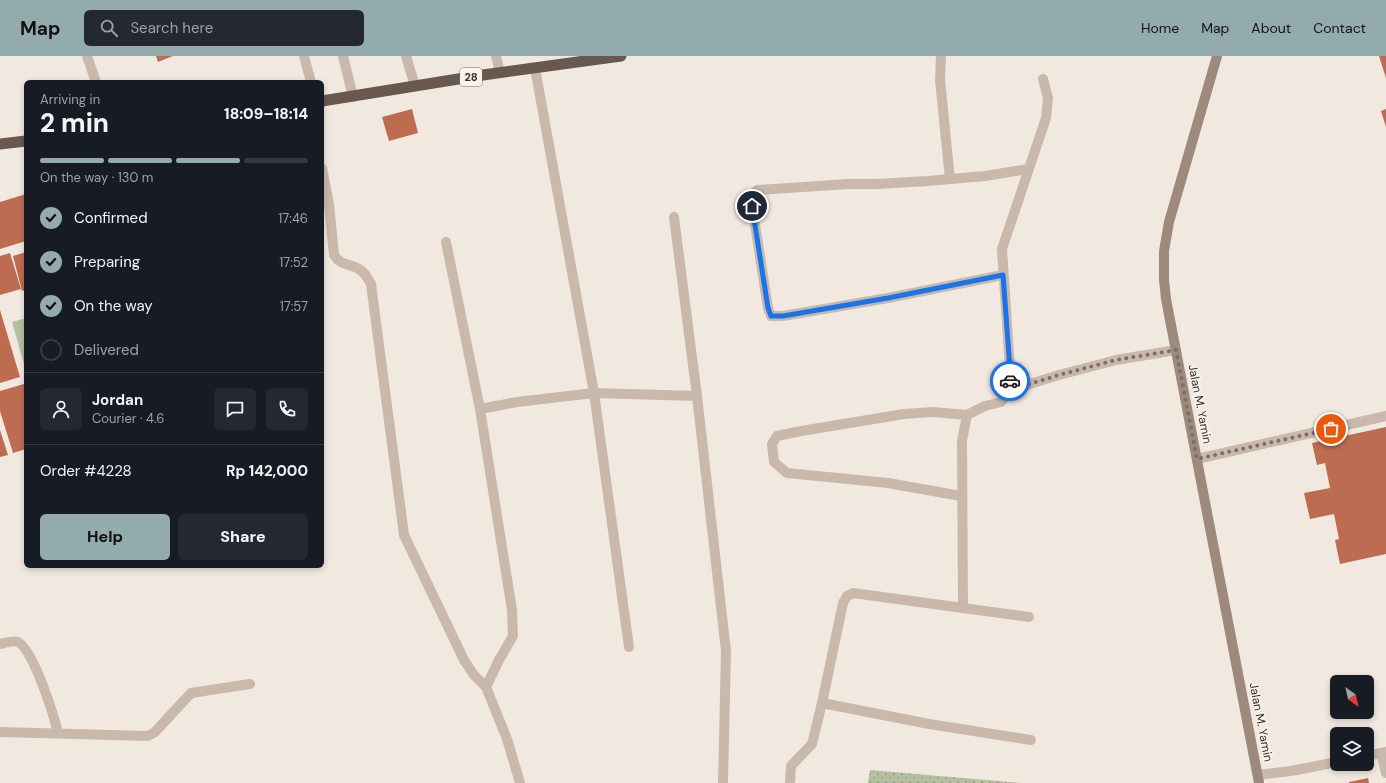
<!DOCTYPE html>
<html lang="en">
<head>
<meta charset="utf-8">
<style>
	:root { --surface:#171b24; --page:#242831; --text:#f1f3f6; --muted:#9ea1a6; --line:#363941; --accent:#94abae }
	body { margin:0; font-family:"DM Sans",sans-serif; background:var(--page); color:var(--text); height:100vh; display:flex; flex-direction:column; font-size:15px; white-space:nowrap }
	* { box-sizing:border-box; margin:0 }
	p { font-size:13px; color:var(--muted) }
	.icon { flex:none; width:22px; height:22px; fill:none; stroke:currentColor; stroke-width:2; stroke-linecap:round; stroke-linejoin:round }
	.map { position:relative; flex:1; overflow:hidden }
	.side { position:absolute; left:24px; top:24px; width:300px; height:488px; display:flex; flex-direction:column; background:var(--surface); border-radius:6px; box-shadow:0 2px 6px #0003 }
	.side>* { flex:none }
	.needle { width:26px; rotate:146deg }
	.tools { position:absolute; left:1330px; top:619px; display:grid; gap:8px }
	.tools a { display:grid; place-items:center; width:44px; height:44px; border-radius:6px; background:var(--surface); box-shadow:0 2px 6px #0003; font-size:20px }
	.pin { position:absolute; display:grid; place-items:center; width:34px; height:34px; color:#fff; margin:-17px; border:2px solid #fff; border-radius:50%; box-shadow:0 1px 4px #0007 }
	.courier { position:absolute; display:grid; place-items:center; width:40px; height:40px; margin:-20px; border:3px solid #1a73e8; border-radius:50%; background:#fff; color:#222; box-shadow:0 1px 5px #0007 }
	.headline em { font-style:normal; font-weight:800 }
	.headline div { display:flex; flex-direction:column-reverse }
	.headline { display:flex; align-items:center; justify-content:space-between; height:68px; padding:0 16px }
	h1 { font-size:26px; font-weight:800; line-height:30px }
	.bar { display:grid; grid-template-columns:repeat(4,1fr); gap:6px 4px; align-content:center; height:48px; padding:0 16px }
	.bar i { height:5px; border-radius:3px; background:var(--line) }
	.bar .current { background:var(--accent) }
	.bar p { grid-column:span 4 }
	.line { display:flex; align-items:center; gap:10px; padding:0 16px; border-top:1px solid var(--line) }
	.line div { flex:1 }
	.round { display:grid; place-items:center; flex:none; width:42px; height:42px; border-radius:6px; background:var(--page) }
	ol { padding:0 16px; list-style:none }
	li { display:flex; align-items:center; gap:12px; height:44px }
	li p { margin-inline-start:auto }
	li .icon { padding:4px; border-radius:50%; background:var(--accent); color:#111; stroke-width:4 }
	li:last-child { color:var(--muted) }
	li i { width:22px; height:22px; border:2px solid var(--line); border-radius:50% }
	.cta { display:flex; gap:8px; margin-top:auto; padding:8px 16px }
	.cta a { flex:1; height:46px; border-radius:6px; background:var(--accent); color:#111; font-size:16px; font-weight:800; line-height:46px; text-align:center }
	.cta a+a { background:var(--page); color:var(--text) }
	header { display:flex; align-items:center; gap:24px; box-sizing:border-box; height:56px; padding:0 20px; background:var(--accent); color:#111 }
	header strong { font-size:19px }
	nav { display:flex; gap:22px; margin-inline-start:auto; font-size:14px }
	.search { width:280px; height:36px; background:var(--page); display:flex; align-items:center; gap:10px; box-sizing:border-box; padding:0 14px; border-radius:6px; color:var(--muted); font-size:15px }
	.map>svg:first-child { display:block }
</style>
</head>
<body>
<header>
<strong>Map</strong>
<div class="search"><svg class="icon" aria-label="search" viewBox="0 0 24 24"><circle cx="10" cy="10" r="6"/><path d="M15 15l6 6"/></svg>Search here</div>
<nav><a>Home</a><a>Map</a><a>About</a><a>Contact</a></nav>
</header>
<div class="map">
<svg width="1386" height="727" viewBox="0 0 1386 727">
	<defs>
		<pattern id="grass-dots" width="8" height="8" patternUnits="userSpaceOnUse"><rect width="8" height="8" fill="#b5c0a0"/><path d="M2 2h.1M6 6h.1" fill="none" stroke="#949c83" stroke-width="1.8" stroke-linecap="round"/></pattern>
	</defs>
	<rect width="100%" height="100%" fill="#f1e9e0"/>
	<path fill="url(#grass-dots)" d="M870 714 1022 727H868Z"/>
	<path fill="#b5c0a0" d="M26 262V315L12 266Z"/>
	<g fill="#be6c51">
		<path d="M156 0H173L158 6Z"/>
		<path d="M1379 0H1386V22Z"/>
		<path d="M412 53 418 77 389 85 382 61Z"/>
		<path d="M1386 53V71L1381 55Z"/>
		<path d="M26 138V185L0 193V146Z"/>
		<path d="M26 196V234L22 235 13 200Z"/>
		<path d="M10 197 21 233 0 239V200Z"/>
		<path d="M0 254 20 321 0 327Z"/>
		<path d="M24 328 26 334V393L13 397 0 355V335Z"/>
		<path d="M1386 371V498L1340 508 1335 484 1339 483 1334 458 1310 463 1304 437 1330 432 1325 407 1317 409 1312 387Z"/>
		<path d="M0 374 8 399 0 401Z"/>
		<path d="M1368 722 1369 727H1349V726Z"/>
	</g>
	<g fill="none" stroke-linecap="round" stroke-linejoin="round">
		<g stroke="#c9b9ac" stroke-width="10">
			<path d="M343 0 353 41"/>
			<path d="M406 0 415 30"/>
			<path d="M941 0 940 24 950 123"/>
			<path d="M1003 219 888 242 783 260H771L768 252 752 149 753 141 757 134 848 128H878L928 125 985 120 1028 113"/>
			<path d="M1010 334 1059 319 1116 304 1176 294"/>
			<path d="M1197 403 1386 360"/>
			<path d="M961 440 888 427 787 417 774 406 772 388 777 380 801 375 904 358 933 356 967 359"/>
			<path d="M963 552 1029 561"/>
			<path d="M1031 684 929 668 822 647 843 547 847 540 853 537 963 552 962 385 967 359 985 350 1001 346 1010 334V313L1002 193 1046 62 1048 42 1043 23"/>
			<path d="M1381 697 1386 717"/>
			<path d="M1367 700 1386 696"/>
			<path d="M1258 719 1291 715 1337 706"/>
			<path d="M790 727 791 710 812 688 822 647"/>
		</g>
		<g stroke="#c9b9ac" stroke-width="10">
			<path d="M87 0 96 26"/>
			<path d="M304 0 311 26"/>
			<path d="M496 0 500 17"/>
			<path d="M535 12 594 337 629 591"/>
			<path d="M322 112 329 148 334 199C341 210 349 207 359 213 365 217 368 222 371 228L404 479 464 604 474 619 486 631"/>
			<path d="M674 161 697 340 726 595 723 727"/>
			<path d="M446 186 480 353 512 554 513 580 499 604 486 631 507 683 520 727"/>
			<path d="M480 353 517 346 594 337 697 340"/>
			<path d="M0 588C5 587 13 584 18 586 34 595 54 660 58 677"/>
			<path d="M0 676 148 680 155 676 191 637 250 628"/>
		</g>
		<path stroke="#9d897d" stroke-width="10" d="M1217 0 1169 166 1164 195V224L1166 243 1259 727"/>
		<g stroke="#685850" stroke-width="11">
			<path d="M322 45 483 19 621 0"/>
			<path d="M0 88 26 85"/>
		</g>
	</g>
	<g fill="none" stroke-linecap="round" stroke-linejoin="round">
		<path stroke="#78706a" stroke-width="4" stroke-dasharray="0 7.2" d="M1010 325V334L1059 319 1116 304 1176 294 1197 403 1331 373"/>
		<path stroke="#1a73e8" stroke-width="5" d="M752 150 768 252 771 260H783L888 242 1003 219 1010 313V325"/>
	</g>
	<g text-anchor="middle" stroke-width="3.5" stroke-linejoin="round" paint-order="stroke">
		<rect fill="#f9f3ec" stroke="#716a64" stroke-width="1" x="460" y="12" width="22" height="18" rx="3"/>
		<g font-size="11" font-weight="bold" fill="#372f2a">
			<text x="471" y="25">28</text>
		</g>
		<g font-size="12" fill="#372f2a" stroke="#f9f3ec">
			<text transform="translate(1200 348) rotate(79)" y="4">Jalan M. Yamin</text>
			<text transform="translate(1261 666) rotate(79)" y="4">Jalan M. Yamin</text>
		</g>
	</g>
</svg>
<div class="tools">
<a><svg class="needle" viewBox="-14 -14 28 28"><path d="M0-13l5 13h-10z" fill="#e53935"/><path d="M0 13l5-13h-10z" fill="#9ea1a6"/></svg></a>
<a><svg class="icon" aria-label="layers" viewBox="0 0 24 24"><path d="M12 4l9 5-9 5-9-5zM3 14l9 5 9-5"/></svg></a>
</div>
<div class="pin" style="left:1331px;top:373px;background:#ea580c"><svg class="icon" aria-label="bag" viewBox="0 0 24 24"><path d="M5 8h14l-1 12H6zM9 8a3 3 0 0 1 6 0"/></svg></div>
<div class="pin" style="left:752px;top:150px;background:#1f2937"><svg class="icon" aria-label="home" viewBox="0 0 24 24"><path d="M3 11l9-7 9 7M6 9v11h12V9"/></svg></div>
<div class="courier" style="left:1010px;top:325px"><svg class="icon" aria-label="car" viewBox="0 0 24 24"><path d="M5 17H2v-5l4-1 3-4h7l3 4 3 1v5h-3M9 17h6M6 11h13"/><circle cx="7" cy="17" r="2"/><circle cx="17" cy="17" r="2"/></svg></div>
<section class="side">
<div class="headline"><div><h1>2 min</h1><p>Arriving in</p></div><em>18:09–18:14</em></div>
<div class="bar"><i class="current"></i><i class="current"></i><i class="current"></i><i></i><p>On the way · 130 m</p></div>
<ol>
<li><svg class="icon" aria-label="check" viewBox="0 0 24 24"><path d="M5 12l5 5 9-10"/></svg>Confirmed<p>17:46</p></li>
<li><svg class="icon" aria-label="check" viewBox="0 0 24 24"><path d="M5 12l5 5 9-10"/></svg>Preparing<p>17:52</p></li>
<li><svg class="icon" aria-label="check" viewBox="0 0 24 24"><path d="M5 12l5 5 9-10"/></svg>On the way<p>17:57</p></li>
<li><i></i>Delivered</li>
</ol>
<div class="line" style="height:72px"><a class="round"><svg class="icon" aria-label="person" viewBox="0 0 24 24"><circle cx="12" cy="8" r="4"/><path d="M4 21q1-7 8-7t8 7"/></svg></a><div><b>Jordan</b><p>Courier · 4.6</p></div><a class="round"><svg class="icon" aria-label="chat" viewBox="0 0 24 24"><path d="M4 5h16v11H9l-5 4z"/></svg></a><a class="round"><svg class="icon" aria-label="phone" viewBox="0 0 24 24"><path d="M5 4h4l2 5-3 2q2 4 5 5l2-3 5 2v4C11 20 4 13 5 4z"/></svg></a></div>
<div class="line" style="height:52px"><div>Order #4228</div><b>Rp 142,000</b></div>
<div class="cta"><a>Help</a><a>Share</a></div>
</section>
</div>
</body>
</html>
